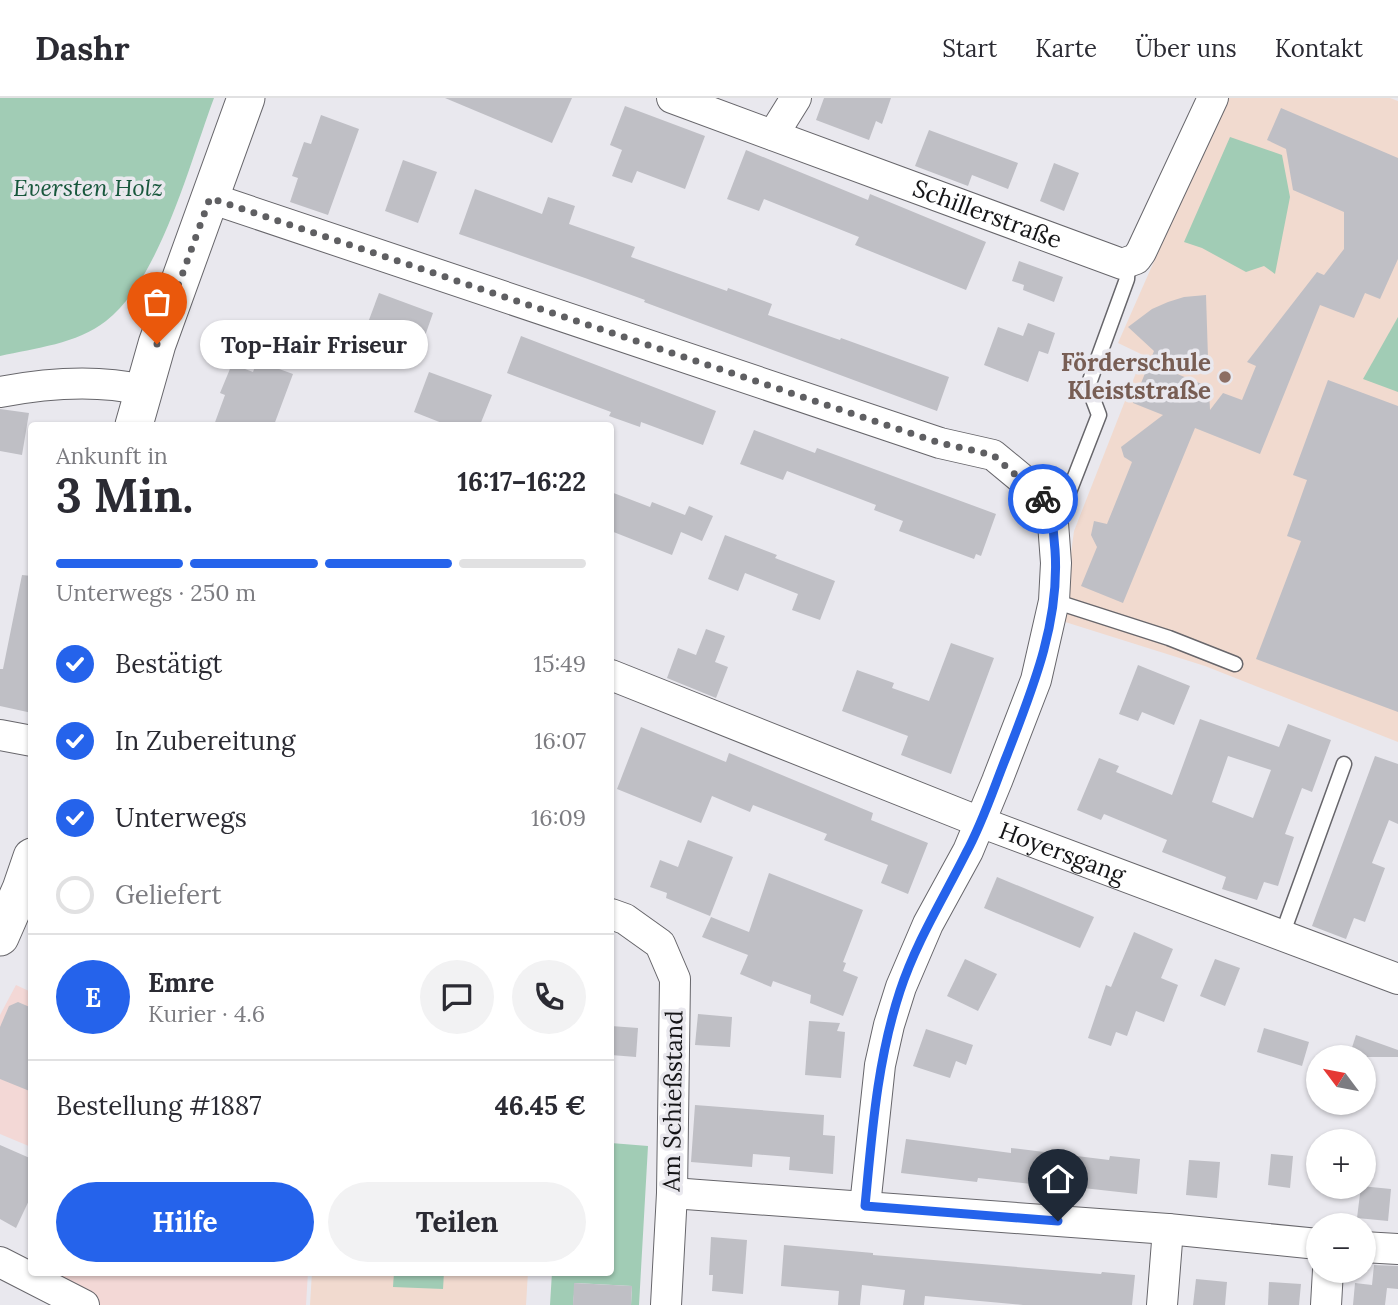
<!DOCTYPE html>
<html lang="de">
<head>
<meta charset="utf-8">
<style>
	:root { --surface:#fff; --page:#f2f2f3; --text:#2b2b33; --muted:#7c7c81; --line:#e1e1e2; --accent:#2563eb }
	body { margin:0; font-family:Lora,serif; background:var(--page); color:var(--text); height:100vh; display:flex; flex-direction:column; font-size:26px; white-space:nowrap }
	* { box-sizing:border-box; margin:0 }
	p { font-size:23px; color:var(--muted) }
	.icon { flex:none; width:38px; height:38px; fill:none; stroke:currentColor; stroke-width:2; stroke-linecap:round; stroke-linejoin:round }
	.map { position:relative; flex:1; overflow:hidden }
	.sheet { position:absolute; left:28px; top:324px; width:586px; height:854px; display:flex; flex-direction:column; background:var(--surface); border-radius:7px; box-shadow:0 2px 5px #0004 }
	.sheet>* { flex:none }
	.needle { width:46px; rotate:302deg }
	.tools { position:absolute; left:1306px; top:947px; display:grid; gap:14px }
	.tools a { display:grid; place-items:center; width:70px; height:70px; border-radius:50%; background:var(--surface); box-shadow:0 2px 5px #0004; font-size:35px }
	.pin { position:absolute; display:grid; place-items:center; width:60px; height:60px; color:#fff; margin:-72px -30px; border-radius:50% 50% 50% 0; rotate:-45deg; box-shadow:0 0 7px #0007 }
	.pin .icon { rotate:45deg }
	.courier { position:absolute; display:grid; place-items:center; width:70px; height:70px; margin:-35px; border:5px solid #2563eb; border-radius:50%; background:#fff; color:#222; box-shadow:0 2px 9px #0007 }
	.bubble { position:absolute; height:49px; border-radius:24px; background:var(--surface); box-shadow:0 2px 5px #0004; font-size:23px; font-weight:700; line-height:49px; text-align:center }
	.head em { font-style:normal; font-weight:700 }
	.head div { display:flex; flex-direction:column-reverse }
	.head { display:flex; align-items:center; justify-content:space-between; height:119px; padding:0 28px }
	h1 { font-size:46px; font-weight:700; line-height:52px }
	.bar { display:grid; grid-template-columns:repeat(4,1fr); gap:10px 7px; align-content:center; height:84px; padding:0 28px }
	.bar i { height:9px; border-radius:5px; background:var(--line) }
	.bar .on { background:var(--accent) }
	.bar p { grid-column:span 4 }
	.line { display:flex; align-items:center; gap:18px; padding:0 28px; border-top:2px solid var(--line) }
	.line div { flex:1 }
	.round { display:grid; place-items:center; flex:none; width:74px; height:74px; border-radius:37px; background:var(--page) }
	ol { padding:0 28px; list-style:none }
	li { display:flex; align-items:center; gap:21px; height:77px }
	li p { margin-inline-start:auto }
	li .icon { padding:7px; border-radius:50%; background:var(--accent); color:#fff; stroke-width:4 }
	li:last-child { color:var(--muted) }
	li i { width:38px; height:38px; border:4px solid var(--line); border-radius:50% }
	.action { display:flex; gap:14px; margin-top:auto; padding:14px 28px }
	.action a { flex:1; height:80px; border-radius:42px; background:var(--accent); color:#fff; font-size:28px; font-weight:700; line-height:80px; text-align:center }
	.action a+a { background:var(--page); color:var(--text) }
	header { display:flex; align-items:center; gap:42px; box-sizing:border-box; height:98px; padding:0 35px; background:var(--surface); border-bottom:2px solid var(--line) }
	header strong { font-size:33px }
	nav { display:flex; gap:38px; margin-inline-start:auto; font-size:24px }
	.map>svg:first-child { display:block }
</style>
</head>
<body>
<header>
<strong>Dashr</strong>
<nav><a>Start</a><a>Karte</a><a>Über uns</a><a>Kontakt</a></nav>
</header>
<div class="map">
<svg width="1398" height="1207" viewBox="0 0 1398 1207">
	<rect width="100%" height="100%" fill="#e9e8ee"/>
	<g fill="#f3d8d6">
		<path d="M16 887 31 894V1049L0 1036V917Z"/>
		<path d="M31 1159 32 1174H308L306 1207H76L21 1182Z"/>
	</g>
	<g fill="#f1dacf">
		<path d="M1226 0H1390L1398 3V644L1205 568 1062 523 1074 433 1143 257 1118 245Z"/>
		<path d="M312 1174H528L526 1207H310Z"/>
	</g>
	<g fill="#a1ccb5">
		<path d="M0 0H214C190 64 160 181 106 223 77 246 35 250 0 258Z"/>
		<path d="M1230 39 1282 57 1290 99 1275 176 1264 168 1246 174 1202 150 1184 144Z"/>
		<path d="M1398 219V294L1363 281Z"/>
		<path d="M611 1045 648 1048 639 1207H631L632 1188 575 1185 573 1207H550L552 1174H611Z"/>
		<path d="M394 1174H444L443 1191 393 1189Z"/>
	</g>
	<g fill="#bfbfc5" fill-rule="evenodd">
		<path d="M445 0H572L552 45Z"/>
		<path d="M824 0H891L882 26 876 23 869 42 816 22Z"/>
		<path d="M625 8 705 38 685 91 637 73 632 85 612 78 622 52 610 47Z"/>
		<path d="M1281 10 1398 60V161L1380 201 1365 195 1354 220 1320 207 1260 356 1195 330 1123 505 1081 488 1097 449 1091 437 1094 423 1107 426 1132 364 1124 359 1121 349 1163 317 1133 305 1154 253 1128 229 1152 211 1168 204 1184 199 1206 197 1208 260 1165 271 1209 289 1210 312 1223 295 1242 302 1256 268 1247 264 1317 174 1324 177 1344 151V114L1293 92 1286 51 1267 42Z"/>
		<path d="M321 17 359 31 328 117 290 104 298 80 292 78 304 44 311 46Z"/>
		<path d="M929 32 1018 65 1008 91 972 77 968 88 915 68Z"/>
		<path d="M746 52 868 102 870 96 986 144 966 192 855 147 859 139 764 101 759 113 727 101Z"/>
		<path d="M403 62 437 74 418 125 385 113Z"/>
		<path d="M1054 65 1079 75 1064 113 1040 103Z"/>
		<path d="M475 91 542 116 548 99 575 108 569 126 635 149 631 159 727 193 728 190 772 206 768 217 840 242 841 240 949 279 937 313 644 204 645 202 585 180 459 136Z"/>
		<path d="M1019 163 1063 179 1054 204 1023 192 1024 187 1012 183Z"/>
		<path d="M379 195 433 215 418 258 363 238Z"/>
		<path d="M1028 225 1055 235 1048 256 1039 253 1028 284 984 267 998 229 1023 238Z"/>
		<path d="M521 238 716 313 703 347 641 324 640 329 609 318 611 314 507 275Z"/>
		<path d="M257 263 293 276 274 327H214L225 297 220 295 232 266 253 274Z"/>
		<path d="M429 274 492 297 480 327H447L414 314Z"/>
		<path d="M1328 282 1398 308V614L1256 561 1301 443 1287 438 1307 382 1293 377Z"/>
		<path d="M0 311 29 315 22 357 0 353Z"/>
		<path d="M754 332 815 355 817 350 996 416 981 458 976 456 974 461 899 433 903 423 874 412 876 407 787 373 783 382 740 366Z"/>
		<path d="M611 394 650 409 652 404 685 417 689 408 713 418 702 443 681 434 672 457 611 433Z"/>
		<path d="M725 437 777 457 775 460 835 483 820 522 792 512 798 496 745 475 738 493 708 481Z"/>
		<path d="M22 477 32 478V615L0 608V571H3Z"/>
		<path d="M706 531 725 538 715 564 728 569 716 600 667 580 678 550 696 557Z"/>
		<path d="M951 545 994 560 951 676 901 657 908 638 842 613 857 572 894 585 892 590 929 603Z"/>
		<path d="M1138 567 1190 588 1174 627 1142 614 1138 623 1119 616Z"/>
		<path d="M1200 621 1279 649 1288 626 1331 642 1312 694 1302 690 1285 736 1294 739 1278 788 1264 784 1257 802 1222 791 1226 779 1162 754 1167 742 1104 716 1101 722 1077 712 1099 660 1119 668 1116 674 1172 697ZM1228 658 1271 672 1253 720 1212 704Z"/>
		<path d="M641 629 726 664 729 655 873 715 871 722 928 745 908 796 881 785 888 767 824 742 827 736 753 707 750 714 712 698 701 725 617 691Z"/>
		<path d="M1375 658 1398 666V726L1389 722 1372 765 1385 770 1365 824 1354 820 1346 841 1312 828Z"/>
		<path d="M688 742 733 759 710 818 666 800 667 795 650 789 660 762 678 769Z"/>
		<path d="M769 775 863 812 843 864 846 865 843 873 858 879 843 918 810 905 811 897 773 883 771 889 740 876 748 857 702 839 711 819 749 834Z"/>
		<path d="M997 779 1094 819 1080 850 984 810Z"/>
		<path d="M1134 834 1173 851 1161 880 1178 887 1164 924 1136 913 1127 938 1116 934 1111 948 1088 940 1106 887 1111 889Z"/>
		<path d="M965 861 997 876 978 913 947 898Z"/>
		<path d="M1215 861 1240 870 1225 908 1200 898Z"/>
		<path d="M18 904 32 910V994L0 981V929L9 908Z"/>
		<path d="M698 916 732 919 730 949 695 947Z"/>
		<path d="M809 923 840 925 837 933 845 934 841 980 805 977Z"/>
		<path d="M611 928 638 930 636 959 611 957Z"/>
		<path d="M1264 930 1309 944 1302 968 1257 954Z"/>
		<path d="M926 931 973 947 966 967 956 963 950 980 913 968Z"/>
		<path d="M1356 937 1398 952V959H1349Z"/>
		<path d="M695 1007 824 1017 823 1037 835 1038 833 1076 789 1072 790 1059 753 1056 752 1069 691 1064Z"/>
		<path d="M906 1041 1011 1055V1050L1109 1062 1110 1058 1140 1061 1137 1096 1083 1090V1092L978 1080 977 1084 901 1075Z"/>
		<path d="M0 1047 32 1061V1096L16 1130 0 1121Z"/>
		<path d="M1271 1056 1293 1058 1290 1090 1268 1087Z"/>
		<path d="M1189 1062 1220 1064 1217 1100 1186 1097Z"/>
		<path d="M1361 1088 1391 1091 1388 1123 1357 1120Z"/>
		<path d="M711 1139 747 1142 743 1196 712 1193 713 1177H709Z"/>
		<path d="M784 1147 873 1155V1157L1101 1176 1102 1174 1135 1177 1132 1207H1023L925 1198 924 1207H903L905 1192 862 1187 860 1207H838L839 1193 781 1188Z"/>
		<path d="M1374 1167 1398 1168V1191L1387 1190 1385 1207H1353L1355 1185 1372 1187Z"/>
		<path d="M1196 1181 1227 1184 1225 1207H1193Z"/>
		<path d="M1269 1184 1301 1186 1299 1207H1268Z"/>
		<path d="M574 1185 632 1188 631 1207H573Z"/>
	</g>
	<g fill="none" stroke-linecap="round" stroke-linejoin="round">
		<g stroke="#67666b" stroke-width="17">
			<g id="service">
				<path d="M1046 405 1069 394 1099 317 1088 288 1127 181 1128 166"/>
				<path d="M1054 503 1169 540 1235 566"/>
				<path d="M1282 837 1344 666"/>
			</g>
		</g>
		<g stroke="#67666b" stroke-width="32">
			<g id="minor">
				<path id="s1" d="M672 0 1122 166 1136 161 1141 154 1213 0"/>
				<path d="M773 37 796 0"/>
				<path d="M210 100 940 345 993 357 1039 395 1046 405 1053 425 1056 465 1054 503 1036 582 997 683 968 753 928 826 901 889 889 927 880 967 865 1108"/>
				<path d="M0 294C47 285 96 281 143 292"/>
				<path id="s2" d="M611 577 980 724 1398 881"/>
				<path d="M0 637 32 643"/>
				<path d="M611 816 625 821 660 846 675 881 672 1095 666 1207"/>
				<path d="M672 1095 1168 1131 1318 1146"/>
				<path d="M1363 1149 1398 1151"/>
				<path d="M0 1164 84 1207"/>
				<path d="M1162 1207 1168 1131"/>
				<path d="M1326 1207 1328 1172"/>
			</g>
		</g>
		<g stroke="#67666b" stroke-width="39">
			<g id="tertiary">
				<path d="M134 327 157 246 246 0"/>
				<path d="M0 839 21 791 32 759"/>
			</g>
		</g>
		<use href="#service" stroke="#fff" stroke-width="14"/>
		<use href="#minor" stroke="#fff" stroke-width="30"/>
		<use href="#tertiary" stroke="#fff" stroke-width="37"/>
	</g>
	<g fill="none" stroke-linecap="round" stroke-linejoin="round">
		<path stroke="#5f5f62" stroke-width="7" stroke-dasharray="0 12.6" d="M157 246 210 100 940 345 993 357 1043 401"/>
		<path stroke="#2563eb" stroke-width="9" d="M1043 401C1054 416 1053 434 1055 452 1060 524 1033 590 1007 657 994 689 983 724 966 755 943 801 916 844 900 893 877 963 872 1035 865 1108L1058 1123"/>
	</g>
	<circle fill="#8d6e63" stroke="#e9e8ee" stroke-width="2.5" cx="1225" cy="279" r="7"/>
	<g text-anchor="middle" stroke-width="7" stroke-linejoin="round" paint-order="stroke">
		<g font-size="24" font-style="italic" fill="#17573c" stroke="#e9e8ee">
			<text x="88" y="98">Eversten Holz</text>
		</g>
		<g font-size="24" fill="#151517" stroke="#e9e8ee">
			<text dy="8" stroke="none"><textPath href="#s1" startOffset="336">Schillerstraße</textPath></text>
			<text dy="8" stroke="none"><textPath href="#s2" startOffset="485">Hoyersgang</textPath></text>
			<text transform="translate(673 1003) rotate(-89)" y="8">Am Schießstand</text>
		</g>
		<g font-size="24" font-weight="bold" fill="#785e54" stroke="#e9e8ee" text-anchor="end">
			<text x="1211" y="273">Förderschule<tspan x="1211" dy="28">Kleiststraße</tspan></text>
		</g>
	</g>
</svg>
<div class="tools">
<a><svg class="needle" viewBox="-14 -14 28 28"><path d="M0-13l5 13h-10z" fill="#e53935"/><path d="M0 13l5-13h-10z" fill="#7c7c81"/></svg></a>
<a>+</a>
<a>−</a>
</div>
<div class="pin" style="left:157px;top:246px;background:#ea580c"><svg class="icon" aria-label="bag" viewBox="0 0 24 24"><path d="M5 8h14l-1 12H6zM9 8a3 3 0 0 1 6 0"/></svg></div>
<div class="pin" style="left:1058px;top:1123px;background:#1f2937"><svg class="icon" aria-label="home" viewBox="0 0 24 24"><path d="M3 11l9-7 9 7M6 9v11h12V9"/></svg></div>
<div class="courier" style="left:1043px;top:401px"><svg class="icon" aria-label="bike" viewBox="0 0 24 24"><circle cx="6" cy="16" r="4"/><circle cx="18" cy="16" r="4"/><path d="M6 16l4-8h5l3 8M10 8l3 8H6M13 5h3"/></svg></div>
<div class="bubble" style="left:200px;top:222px;width:228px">Top-Hair Friseur</div>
<section class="sheet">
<div class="head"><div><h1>3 Min.</h1><p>Ankunft in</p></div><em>16:17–16:22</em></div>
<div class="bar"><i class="on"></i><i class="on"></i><i class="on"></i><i></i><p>Unterwegs · 250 m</p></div>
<ol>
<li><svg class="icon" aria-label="check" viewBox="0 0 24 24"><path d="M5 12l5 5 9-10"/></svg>Bestätigt<p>15:49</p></li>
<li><svg class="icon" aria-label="check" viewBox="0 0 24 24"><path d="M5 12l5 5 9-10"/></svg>In Zubereitung<p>16:07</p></li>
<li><svg class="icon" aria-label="check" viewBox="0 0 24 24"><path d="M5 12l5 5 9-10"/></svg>Unterwegs<p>16:09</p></li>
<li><i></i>Geliefert</li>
</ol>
<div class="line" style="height:126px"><b class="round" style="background:var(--accent);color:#fff">E</b><div><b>Emre</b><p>Kurier · 4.6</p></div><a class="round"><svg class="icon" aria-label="chat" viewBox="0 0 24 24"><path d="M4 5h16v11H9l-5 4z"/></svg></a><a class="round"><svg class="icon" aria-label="phone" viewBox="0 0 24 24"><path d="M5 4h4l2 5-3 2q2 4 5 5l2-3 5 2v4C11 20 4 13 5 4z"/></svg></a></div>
<div class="line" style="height:91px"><div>Bestellung #1887</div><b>46.45 €</b></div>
<div class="action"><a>Hilfe</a><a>Teilen</a></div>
</section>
</div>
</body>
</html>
